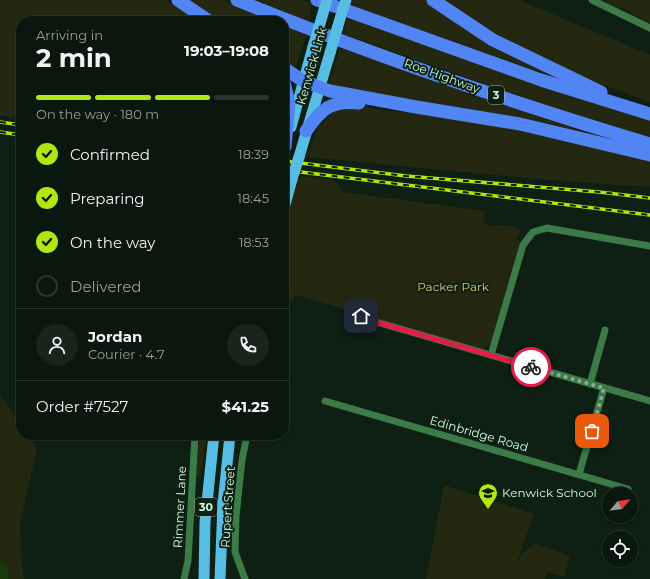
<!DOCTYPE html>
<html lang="en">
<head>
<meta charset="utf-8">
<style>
	:root { --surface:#0a170e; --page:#18241c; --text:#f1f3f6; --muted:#999f9e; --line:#2a362e; --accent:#afe80f }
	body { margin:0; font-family:Montserrat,sans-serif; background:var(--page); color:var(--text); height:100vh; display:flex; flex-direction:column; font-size:15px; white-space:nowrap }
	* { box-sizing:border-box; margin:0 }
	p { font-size:13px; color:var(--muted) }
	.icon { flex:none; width:22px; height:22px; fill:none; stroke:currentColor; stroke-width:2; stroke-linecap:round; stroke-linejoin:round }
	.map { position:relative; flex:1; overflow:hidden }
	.details { position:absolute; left:16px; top:16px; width:273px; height:424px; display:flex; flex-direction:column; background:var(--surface); border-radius:16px; box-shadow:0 1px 3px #0004,0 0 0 1px var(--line) }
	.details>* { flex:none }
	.needle { width:26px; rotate:61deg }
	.controls { position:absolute; left:602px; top:487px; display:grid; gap:8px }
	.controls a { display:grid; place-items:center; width:36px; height:36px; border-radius:50%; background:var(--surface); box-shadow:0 1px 3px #0004,0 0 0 1px var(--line); font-size:20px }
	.pin { position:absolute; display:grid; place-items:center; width:34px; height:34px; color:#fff; margin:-17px; border-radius:8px; box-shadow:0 2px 6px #0006 }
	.courier { position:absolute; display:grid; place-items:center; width:40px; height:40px; margin:-20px; border:3px solid #e11d48; border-radius:50%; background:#fff; color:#222; box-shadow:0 1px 5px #0007 }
	.summary em { font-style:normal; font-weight:700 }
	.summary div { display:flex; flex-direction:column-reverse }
	.summary { display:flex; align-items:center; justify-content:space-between; height:68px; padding:0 20px }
	h1 { font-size:26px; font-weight:700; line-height:30px }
	.bar { display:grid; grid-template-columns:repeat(4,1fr); gap:6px 4px; align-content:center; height:48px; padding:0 20px }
	.bar i { height:5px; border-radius:3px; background:var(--line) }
	.bar .selected { background:var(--accent) }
	.bar p { grid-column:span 4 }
	.line { display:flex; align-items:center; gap:10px; padding:0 20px; border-top:1px solid var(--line) }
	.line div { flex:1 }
	.round { display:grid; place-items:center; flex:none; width:42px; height:42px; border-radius:21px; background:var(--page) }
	ol { padding:0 20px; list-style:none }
	li { display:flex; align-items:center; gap:12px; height:44px }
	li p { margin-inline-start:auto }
	li .icon { padding:4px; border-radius:50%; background:var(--accent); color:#111; stroke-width:4 }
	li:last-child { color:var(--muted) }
	li i { width:22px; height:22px; border:2px solid var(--line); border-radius:50% }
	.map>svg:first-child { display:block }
</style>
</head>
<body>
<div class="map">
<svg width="650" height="579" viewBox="0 0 650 579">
	<rect width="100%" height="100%" fill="#0e1f13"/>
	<g fill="#252811">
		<path d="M0 0H165L203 21H21V118L0 115Z"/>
		<path d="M187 0H224L277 21H218Z"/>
		<path d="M255 0H304L312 3 309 22Z"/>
		<path d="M353 0H428L566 81 351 6Z"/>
		<path d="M442 0H519L650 55V102L577 75 516 46Z"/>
		<path d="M607 0H650V24L622 8 618 9 606 3Z"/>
		<path d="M348 15 548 87 650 120V138L553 108 343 34Z"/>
		<path d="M284 24 307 33 295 69 284 65Z"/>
		<path d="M341 46 438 82 621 143 328 86Z"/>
		<path d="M350 106 403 112 411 111 504 124 650 160V187L547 180 307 157 318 127 334 112 333 110Z"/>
		<path d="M301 176 334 180 343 192 485 211 483 222C493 229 493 225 504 225 510 225 517 229 522 230L515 239 520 241 490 346 482 349 296 295 289 305 284 322V229L296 179H300Z"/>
		<path d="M0 394 21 424V435H28L37 449 20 523 22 565 24 579H0Z"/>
		<path d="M199 435H207L200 477 196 476Z"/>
		<path d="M444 485 534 514 515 568 523 552 536 544 570 556 564 577 547 572 545 579H426Z"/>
	</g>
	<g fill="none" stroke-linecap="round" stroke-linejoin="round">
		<path stroke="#153a0c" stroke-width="12" d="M0 567 3 579"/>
		<g stroke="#3c7b48" stroke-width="7">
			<path d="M592 0 650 28"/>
			<path d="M361 316 373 321 650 401"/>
			<path d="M491 355 523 245 533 232 547 228 650 246"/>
			<path d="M590 384 605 330"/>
			<path d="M325 401 628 489"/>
			<path d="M579 474 604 388"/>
			<path d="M184 579 188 561 195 435"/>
			<path d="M245 579 235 552 236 516 242 460 247 435"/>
		</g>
		<g stroke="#58bde4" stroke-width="11">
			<path d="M337 29 342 12"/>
			<path d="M291 127 313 47"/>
			<path d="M299 157 330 53"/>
			<path d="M284 208 292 179"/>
			<path d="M204 579 205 522 214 435"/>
			<path d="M220 579 223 504 230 435"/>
		</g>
		<g stroke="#5285f4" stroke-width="13">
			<path d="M178 0 209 21"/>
			<path d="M237 0C372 55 510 102 650 144"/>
			<path d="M317 0 541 80 650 114"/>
			<path d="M433 0 493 40 601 92"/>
			<path d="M284 68 303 81 330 91 416 107 520 124 650 155"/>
			<path d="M284 82 289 103 285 147"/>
			<path d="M306 131C321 109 331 100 359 103"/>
		</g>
		<g stroke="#afe80f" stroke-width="3.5">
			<g id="rail">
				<path d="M0 122 21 125"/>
				<path d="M0 132 21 135"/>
				<path d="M284 161 406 176 599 192 650 198"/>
				<path d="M284 170 650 215"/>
			</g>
		</g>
		<use href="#rail" stroke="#0e1f13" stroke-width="2" stroke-dasharray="6" stroke-linecap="butt"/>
		<g stroke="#58bde4" stroke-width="11">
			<path d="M342 12 346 0"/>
			<path d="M313 47 327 0"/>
			<path d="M330 53 337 29"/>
			<path d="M292 179 299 157"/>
		</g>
	</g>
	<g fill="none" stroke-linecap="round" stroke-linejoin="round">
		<path stroke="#8baf95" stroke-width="4" stroke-dasharray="0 7.2" d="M531 367 604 388 592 431"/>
		<path stroke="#e11d48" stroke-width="5" d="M361 316 373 321 531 367"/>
	</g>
	<defs>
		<g id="school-pin" transform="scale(1)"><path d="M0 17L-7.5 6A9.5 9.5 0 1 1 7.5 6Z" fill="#afe80f" stroke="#0e1f13"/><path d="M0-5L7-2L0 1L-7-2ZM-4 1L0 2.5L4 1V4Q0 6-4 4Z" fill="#111"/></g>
	</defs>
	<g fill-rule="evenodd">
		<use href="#school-pin" x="488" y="493"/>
	</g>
	<g text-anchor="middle" stroke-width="4" stroke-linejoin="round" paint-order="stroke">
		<g fill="#0e1f13" stroke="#95ba9f" stroke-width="1">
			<rect x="488" y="86" width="16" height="18" rx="3"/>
			<rect x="195" y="498" width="22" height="18" rx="3"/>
		</g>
		<g font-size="11" font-weight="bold" fill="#cffcdb">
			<text x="496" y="99">3</text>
			<text x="206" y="511">30</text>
		</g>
		<g font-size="12" fill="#cffcdb" stroke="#0e1f13">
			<text transform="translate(312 66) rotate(-74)" y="4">Kenwick Link</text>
			<text transform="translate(442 76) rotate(20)" y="4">Roe Highway</text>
			<text transform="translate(479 434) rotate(16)" y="4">Edinbridge Road</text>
			<text transform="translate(180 507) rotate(-87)" y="4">Rimmer Lane</text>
			<text transform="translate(228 507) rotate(-86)" y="4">Rupert Street</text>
		</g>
		<g font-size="12" fill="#d7cc60" stroke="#0e1f13">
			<text x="453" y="291">Packer Park</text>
		</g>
		<g font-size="12" fill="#cffcdb" stroke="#0e1f13" text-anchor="start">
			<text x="502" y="497">Kenwick School</text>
		</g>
	</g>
</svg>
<div class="controls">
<a><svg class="needle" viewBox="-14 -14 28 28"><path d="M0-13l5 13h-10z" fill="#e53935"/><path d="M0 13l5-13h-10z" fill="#999f9e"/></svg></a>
<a><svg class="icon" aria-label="locate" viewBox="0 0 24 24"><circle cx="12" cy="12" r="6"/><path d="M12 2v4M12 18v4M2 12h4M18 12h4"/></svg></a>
</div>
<div class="pin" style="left:592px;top:431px;background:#ea580c"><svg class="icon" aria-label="bag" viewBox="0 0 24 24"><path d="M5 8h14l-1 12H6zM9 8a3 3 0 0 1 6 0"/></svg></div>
<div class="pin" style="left:361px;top:316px;background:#1f2937"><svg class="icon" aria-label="home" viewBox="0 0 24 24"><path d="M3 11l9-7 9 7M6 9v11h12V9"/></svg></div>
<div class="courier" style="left:531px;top:367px"><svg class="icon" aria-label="bike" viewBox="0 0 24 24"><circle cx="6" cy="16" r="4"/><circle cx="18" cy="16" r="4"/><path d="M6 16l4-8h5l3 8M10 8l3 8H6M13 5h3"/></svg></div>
<section class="details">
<div class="summary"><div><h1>2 min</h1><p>Arriving in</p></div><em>19:03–19:08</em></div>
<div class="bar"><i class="selected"></i><i class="selected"></i><i class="selected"></i><i></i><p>On the way · 180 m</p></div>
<ol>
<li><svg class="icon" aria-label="check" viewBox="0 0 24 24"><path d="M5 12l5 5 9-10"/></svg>Confirmed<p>18:39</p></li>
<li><svg class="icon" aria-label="check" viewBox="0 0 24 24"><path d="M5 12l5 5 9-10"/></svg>Preparing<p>18:45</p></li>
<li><svg class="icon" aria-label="check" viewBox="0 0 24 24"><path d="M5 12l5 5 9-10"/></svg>On the way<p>18:53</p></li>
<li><i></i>Delivered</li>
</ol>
<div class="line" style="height:72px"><a class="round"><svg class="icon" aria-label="person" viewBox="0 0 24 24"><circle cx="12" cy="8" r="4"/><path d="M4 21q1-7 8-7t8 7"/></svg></a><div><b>Jordan</b><p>Courier · 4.7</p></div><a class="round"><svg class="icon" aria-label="phone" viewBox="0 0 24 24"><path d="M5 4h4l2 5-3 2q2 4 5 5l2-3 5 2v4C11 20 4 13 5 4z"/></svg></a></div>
<div class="line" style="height:52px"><div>Order #7527</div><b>$41.25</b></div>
</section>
</div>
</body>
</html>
